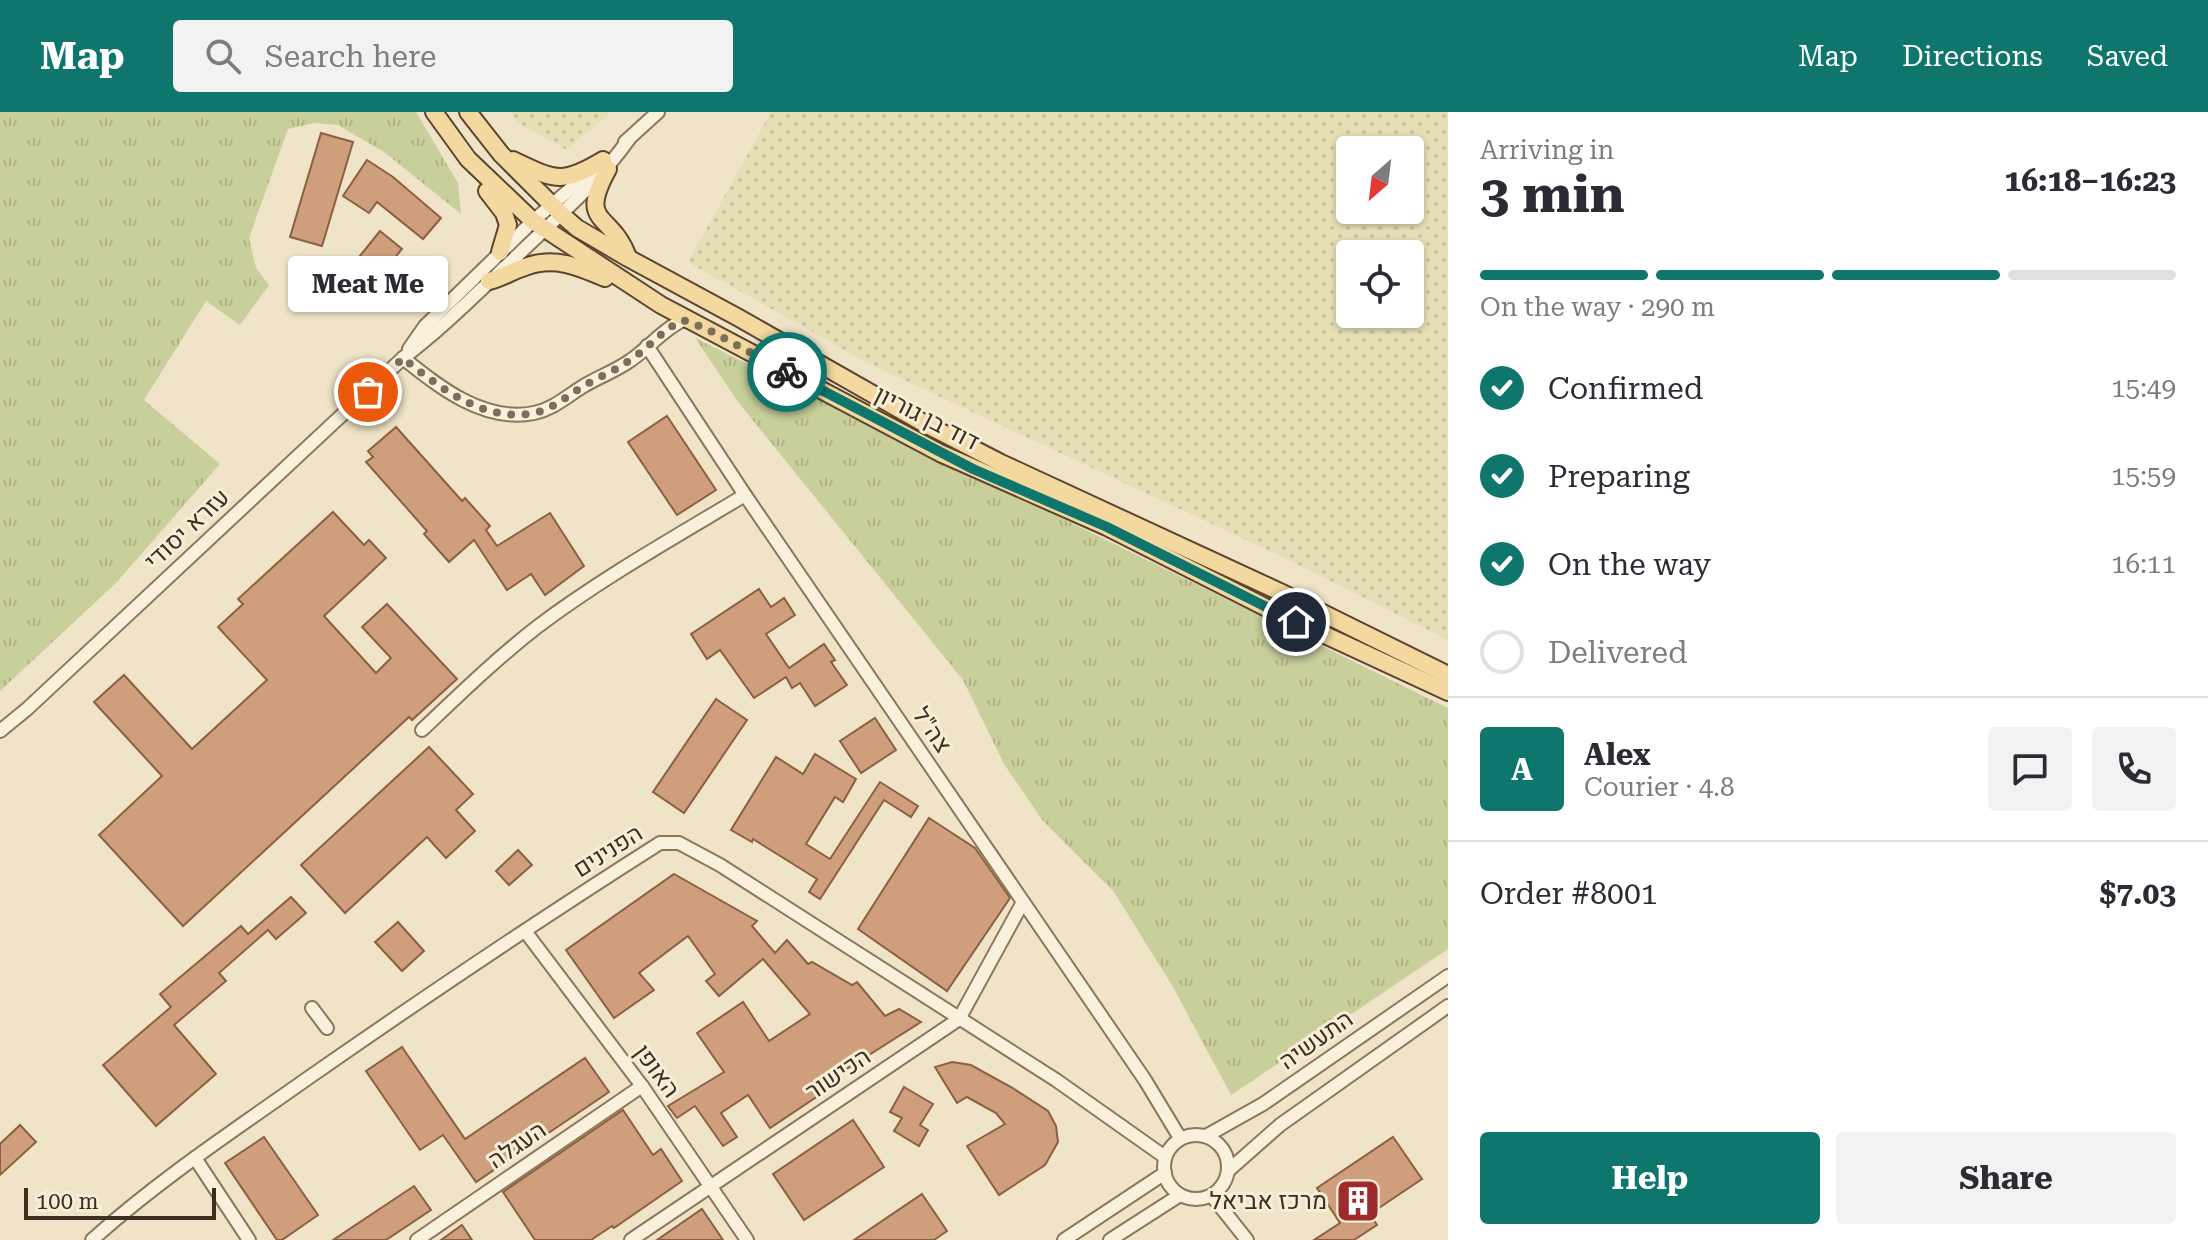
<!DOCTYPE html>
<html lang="en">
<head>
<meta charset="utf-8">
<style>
	:root { --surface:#fff; --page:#f2f2f3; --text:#2b2b33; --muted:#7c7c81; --line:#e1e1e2; --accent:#0f766e }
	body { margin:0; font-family:"Roboto Serif",Heebo,serif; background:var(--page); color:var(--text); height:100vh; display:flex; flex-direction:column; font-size:30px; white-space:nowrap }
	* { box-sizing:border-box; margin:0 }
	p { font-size:26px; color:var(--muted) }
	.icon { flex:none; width:44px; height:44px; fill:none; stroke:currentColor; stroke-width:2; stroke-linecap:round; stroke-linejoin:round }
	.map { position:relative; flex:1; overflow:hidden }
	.drawer { display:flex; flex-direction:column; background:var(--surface); width:760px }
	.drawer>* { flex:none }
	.needle { width:52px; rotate:208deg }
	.buttons { position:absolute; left:1336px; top:24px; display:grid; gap:16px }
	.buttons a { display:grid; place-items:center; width:88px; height:88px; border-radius:8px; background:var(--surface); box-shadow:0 2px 6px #0004; font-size:40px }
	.scale { position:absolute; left:24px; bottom:20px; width:192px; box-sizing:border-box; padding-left:8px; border:4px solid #3d2e20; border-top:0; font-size:22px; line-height:28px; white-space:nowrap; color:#3d2e20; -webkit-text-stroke:6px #f7eed8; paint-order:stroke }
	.pin { position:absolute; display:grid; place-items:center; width:68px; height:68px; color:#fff; margin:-34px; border:4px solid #fff; border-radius:50%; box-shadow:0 2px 8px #0007 }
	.courier { position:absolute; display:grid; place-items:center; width:80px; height:80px; margin:-40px; border:6px solid #0f766e; border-radius:50%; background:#fff; color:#222; box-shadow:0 2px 10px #0007 }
	.bubble { position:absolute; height:56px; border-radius:8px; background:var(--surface); box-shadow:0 2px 6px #0004; font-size:26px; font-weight:700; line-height:56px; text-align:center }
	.summary em { font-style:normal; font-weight:700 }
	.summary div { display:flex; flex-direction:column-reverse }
	.summary { display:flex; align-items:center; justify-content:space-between; height:136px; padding:0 32px }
	h1 { font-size:52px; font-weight:700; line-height:60px }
	.bar { display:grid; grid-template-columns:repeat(4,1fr); gap:12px 8px; align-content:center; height:96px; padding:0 32px }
	.bar i { height:10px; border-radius:6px; background:var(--line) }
	.bar .current { background:var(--accent) }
	.bar p { grid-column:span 4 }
	.line { display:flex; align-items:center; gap:20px; padding:0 32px; border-top:2px solid var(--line) }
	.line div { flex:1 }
	.round { display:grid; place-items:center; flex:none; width:84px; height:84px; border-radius:8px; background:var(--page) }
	ol { padding:0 32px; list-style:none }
	li { display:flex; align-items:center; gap:24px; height:88px }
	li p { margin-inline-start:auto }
	li .icon { padding:8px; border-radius:50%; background:var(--accent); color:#fff; stroke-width:4 }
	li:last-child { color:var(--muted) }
	li i { width:44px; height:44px; border:4px solid var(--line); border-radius:50% }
	.action { display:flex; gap:16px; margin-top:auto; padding:16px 32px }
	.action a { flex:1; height:92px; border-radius:8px; background:var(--accent); color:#fff; font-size:32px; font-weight:700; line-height:92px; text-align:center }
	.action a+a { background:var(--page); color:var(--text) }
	header { display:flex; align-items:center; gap:48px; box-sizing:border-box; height:112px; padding:0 40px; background:var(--accent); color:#fff }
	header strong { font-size:38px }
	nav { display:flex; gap:44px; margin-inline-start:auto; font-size:28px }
	.search { width:560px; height:72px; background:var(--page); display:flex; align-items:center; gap:20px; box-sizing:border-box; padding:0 28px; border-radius:8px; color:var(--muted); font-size:30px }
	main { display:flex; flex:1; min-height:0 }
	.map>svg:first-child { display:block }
</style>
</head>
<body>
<header>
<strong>Map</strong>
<div class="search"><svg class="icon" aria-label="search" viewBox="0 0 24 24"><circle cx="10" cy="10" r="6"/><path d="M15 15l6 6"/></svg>Search here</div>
<nav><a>Map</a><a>Directions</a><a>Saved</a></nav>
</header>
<main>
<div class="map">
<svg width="1448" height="1128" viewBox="0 0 1448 1128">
	<defs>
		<pattern id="farmland-dots" width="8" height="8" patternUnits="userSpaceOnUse" patternTransform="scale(2)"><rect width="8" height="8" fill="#e6deb5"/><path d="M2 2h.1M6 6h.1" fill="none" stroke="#c6bf9b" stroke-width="1.8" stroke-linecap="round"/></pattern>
		<pattern id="grass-tufts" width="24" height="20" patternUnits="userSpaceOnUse" patternTransform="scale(2)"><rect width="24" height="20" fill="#c9cf9b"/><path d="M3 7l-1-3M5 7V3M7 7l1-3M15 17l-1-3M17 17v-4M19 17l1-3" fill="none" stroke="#aeb285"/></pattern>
	</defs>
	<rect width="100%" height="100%" fill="#f0e4c8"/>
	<g fill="url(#farmland-dots)" fill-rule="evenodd">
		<path d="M510 0H611L567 38 517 10Z"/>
		<path d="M771 0H1448V528L1289 448 866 250 688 150ZM1350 38H1410V98H1350ZM1350 142H1410V202H1350Z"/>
	</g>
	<g fill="url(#grass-tufts)">
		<path d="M0 0H416L458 71 461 102 384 40 338 13 314 11 288 17 249 126 256 156 269 173 240 213 206 189 144 288 220 352 116 471 0 579Z"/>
		<path d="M695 226 1448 596V837L1231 983 1173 875 1114 780 1043 709 1004 652 963 568 738 290Z"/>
	</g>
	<g fill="#cf9f7d" stroke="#8d5f41" stroke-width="2">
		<path d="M321 21 353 30 322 134 290 125Z"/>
		<path d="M367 48 393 65 441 106 423 127 377 90 369 101 343 84Z"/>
		<path d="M380 119 402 137 369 177 347 160Z"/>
		<path d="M667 304 716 378 677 403 628 330Z"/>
		<path d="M396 315 462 389 465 386 490 414 486 418 497 434 550 401 584 454 545 483 531 462 507 478 474 428 449 450 424 422 427 419 366 350 373 345 368 339Z"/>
		<path d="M333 400 364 433 369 428 386 446 324 504 376 561 391 546 362 515 387 492 457 567 412 608 409 605 183 814 99 723 162 664 94 590 124 563 192 637 267 568 218 515 243 492 238 487Z"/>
		<path d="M759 477 771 495 784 486 795 503 766 522 789 556 824 532 835 548 831 550 847 573 815 594 800 571 792 576 786 565 754 586 720 538 707 547 691 522Z"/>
		<path d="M716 587 747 608 684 701 653 680Z"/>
		<path d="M875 606 896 638 861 661 840 629Z"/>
		<path d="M429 635 473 682 456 698 475 719 446 746 427 725 345 801 301 753Z"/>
		<path d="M815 642 856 667 843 690 835 685 806 732 830 747 880 670 918 694 911 705 884 688 820 787 809 780 817 767 753 727 752 730 731 718 776 645 803 662Z"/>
		<path d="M929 706 975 736 1010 786 947 879 858 817Z"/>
		<path d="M518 738 532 753 509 773 496 759Z"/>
		<path d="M674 762 757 809 752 814 775 841 787 828 808 852 812 850 852 873 857 870 885 904 899 897 921 910 823 972 827 978 770 1016 748 983 721 1001 737 1025 723 1034 695 994 677 1006 668 994 724 960 697 921 743 890 769 929 810 902 763 847 719 884 706 869 715 862 688 824 639 861 654 878 614 906 566 838Z"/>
		<path d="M291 785 306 801 276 827 268 818 219 861 226 869 174 913 216 962 156 1014 103 953 171 895 160 882 241 814 248 822Z"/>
		<path d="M398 810 424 839 402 859 375 830Z"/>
		<path d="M402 935 465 1027 585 946 609 980 476 1070 443 1023 420 1038 366 959Z"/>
		<path d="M952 950 971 953 1011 975 1048 999 1056 1014 1058 1030 1045 1053 999 1083 967 1034 1005 1012 996 1001 967 985 957 991 935 955Z"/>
		<path d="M904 975 933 992 920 1013 928 1018 919 1034 894 1019 902 1006 890 1000Z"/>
		<path d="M623 998 653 1043 661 1037 682 1069 614 1116 612 1114 591 1128H535L503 1080Z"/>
		<path d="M853 1008 884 1055 804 1108 773 1062Z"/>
		<path d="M20 1013 36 1030 0 1063V1032Z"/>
		<path d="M264 1025 318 1103 282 1128H277L225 1051Z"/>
		<path d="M1393 1025 1422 1067 1370 1102 1377 1113 1354 1128H1314L1340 1111 1317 1076Z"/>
		<path d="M414 1074 431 1098 386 1128H333Z"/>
		<path d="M922 1082 947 1119 934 1128H854Z"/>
		<path d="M702 1097 723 1128H657Z"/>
		<path d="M462 1113 472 1128H441Z"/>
	</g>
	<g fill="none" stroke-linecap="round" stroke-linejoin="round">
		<g stroke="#8d765c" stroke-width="16">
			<g id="minor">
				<path d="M625 30 658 0"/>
				<path d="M647 234 745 383 1145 968 1180 1026"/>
				<path d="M409 237 425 214 533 109 590 60"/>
				<path d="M403 246C439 275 484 311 534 301 553 297 566 285 582 275 598 265 616 259 631 248 650 235 662 218 683 208L690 210"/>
				<path d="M422 618C460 582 496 547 537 515 602 466 675 425 745 383"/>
				<path d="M0 619 27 597 403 246C444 215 480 178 518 143 557 105 597 72 629 27"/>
				<path d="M525 819 642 974 747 1128"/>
				<path d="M312 896 327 916"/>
				<circle cx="1196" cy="1055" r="32"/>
				<path d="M1206 1024 1263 992 1448 864"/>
				<path d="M195 1046 249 1128"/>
				<path d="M1229 1058 1280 1013 1448 894"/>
				<path d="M1212 1084 1247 1128"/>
				<path d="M92 1128C160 1067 236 1017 311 964 426 884 542 806 660 731H679L720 753 1056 968 1165 1045"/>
				<path d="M417 1128 642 974"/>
				<path d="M631 1128 959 907 1023 790"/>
				<path d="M1064 1128 1165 1061"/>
				<path d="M1110 1128 1180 1083"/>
			</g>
		</g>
		<g stroke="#5b4430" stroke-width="20">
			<g id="major">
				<path d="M434 0 468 47 533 109 661 193 940 341 1107 415 1271 498 1448 580"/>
				<path d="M468 0 501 42 562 103 577 116 628 146 739 206 927 313 1001 351 1280 480 1448 563"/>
				<path d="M513 48C554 67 560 74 603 48"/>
				<path d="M608 57C577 114 611 99 628 145"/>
				<path d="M487 79 504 101 508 113 500 140"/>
				<path d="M489 169C502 166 512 159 525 155 554 144 577 154 605 166"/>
			</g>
		</g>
		<use href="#minor" stroke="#faf1dc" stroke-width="12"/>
		<use href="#major" stroke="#f3d9a0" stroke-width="16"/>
	</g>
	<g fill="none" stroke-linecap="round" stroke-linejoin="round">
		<path stroke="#7c6e5b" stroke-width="8" stroke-dasharray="0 14.4" d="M368 280 403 246C439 275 484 311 534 301 553 297 566 285 582 275 598 265 615 259 630 248 650 235 662 218 683 208L705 216 787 260"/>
		<path stroke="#0f766e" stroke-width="10" d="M787 260 973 357 1107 415 1296 510"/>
	</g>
	<defs>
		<g id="building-square" transform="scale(2.3)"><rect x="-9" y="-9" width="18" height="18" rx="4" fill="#9e2a2b" stroke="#f7eed8"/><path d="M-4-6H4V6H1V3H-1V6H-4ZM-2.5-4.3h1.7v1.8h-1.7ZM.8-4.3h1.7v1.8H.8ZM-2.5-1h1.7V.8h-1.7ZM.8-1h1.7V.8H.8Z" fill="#fff"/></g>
	</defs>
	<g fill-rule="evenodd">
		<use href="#building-square" x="1358" y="1089"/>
	</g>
	<g text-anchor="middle" stroke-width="6" stroke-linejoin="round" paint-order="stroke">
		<g font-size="24" fill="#3d2e20" stroke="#f7eed8">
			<text transform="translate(927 306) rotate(27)" y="8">דוד בן גוריון</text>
			<text transform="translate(187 417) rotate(-43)" y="8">עזרא יסודי</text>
			<text transform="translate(932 618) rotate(56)" y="8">צה"ל</text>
			<text transform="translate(608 739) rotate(-32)" y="8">הפנינים</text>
			<text transform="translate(1316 928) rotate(-35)" y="8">התעשיה</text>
			<text transform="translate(657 959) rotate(54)" y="8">האופן</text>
			<text transform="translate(838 962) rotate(-34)" y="8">הכישור</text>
			<text transform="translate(517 1033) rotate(-34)" y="8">העגלה</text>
		</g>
		<g font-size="24" fill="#3d2e20" stroke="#f7eed8" text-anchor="end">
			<text x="1327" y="1097">מרכז אביאל</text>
		</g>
	</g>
</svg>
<div class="buttons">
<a><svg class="needle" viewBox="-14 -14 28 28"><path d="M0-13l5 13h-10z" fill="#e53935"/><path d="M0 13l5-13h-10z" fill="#7c7c81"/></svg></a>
<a><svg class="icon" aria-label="locate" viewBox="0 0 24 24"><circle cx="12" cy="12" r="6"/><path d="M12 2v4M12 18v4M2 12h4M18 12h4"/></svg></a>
</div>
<div class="scale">100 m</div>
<div class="pin" style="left:368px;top:280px;background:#ea580c"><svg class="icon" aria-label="bag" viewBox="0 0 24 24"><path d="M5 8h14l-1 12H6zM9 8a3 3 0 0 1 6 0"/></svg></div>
<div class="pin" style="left:1296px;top:510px;background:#1f2937"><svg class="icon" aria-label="home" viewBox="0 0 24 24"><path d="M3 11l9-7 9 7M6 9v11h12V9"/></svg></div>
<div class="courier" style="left:787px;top:260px"><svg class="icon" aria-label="bike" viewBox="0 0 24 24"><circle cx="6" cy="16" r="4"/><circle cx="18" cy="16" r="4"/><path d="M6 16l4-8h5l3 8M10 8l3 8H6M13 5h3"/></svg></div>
<div class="bubble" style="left:288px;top:144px;width:160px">Meat Me</div>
</div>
<section class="drawer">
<div class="summary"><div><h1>3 min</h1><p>Arriving in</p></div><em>16:18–16:23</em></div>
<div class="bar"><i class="current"></i><i class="current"></i><i class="current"></i><i></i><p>On the way · 290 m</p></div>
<ol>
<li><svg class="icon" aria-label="check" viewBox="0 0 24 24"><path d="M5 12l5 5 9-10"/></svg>Confirmed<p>15:49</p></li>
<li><svg class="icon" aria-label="check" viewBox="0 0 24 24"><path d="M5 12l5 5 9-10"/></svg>Preparing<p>15:59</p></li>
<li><svg class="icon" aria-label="check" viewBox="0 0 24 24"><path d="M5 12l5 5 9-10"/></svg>On the way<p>16:11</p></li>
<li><i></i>Delivered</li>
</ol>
<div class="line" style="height:144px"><b class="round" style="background:var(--accent);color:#fff">A</b><div><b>Alex</b><p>Courier · 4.8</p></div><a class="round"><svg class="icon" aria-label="chat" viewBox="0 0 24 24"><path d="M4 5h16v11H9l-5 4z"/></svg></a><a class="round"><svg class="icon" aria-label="phone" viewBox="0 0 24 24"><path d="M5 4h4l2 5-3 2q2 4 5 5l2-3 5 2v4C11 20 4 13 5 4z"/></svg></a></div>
<div class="line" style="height:104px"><div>Order #8001</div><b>$7.03</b></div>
<div class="action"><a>Help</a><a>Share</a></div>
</section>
</main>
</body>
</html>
